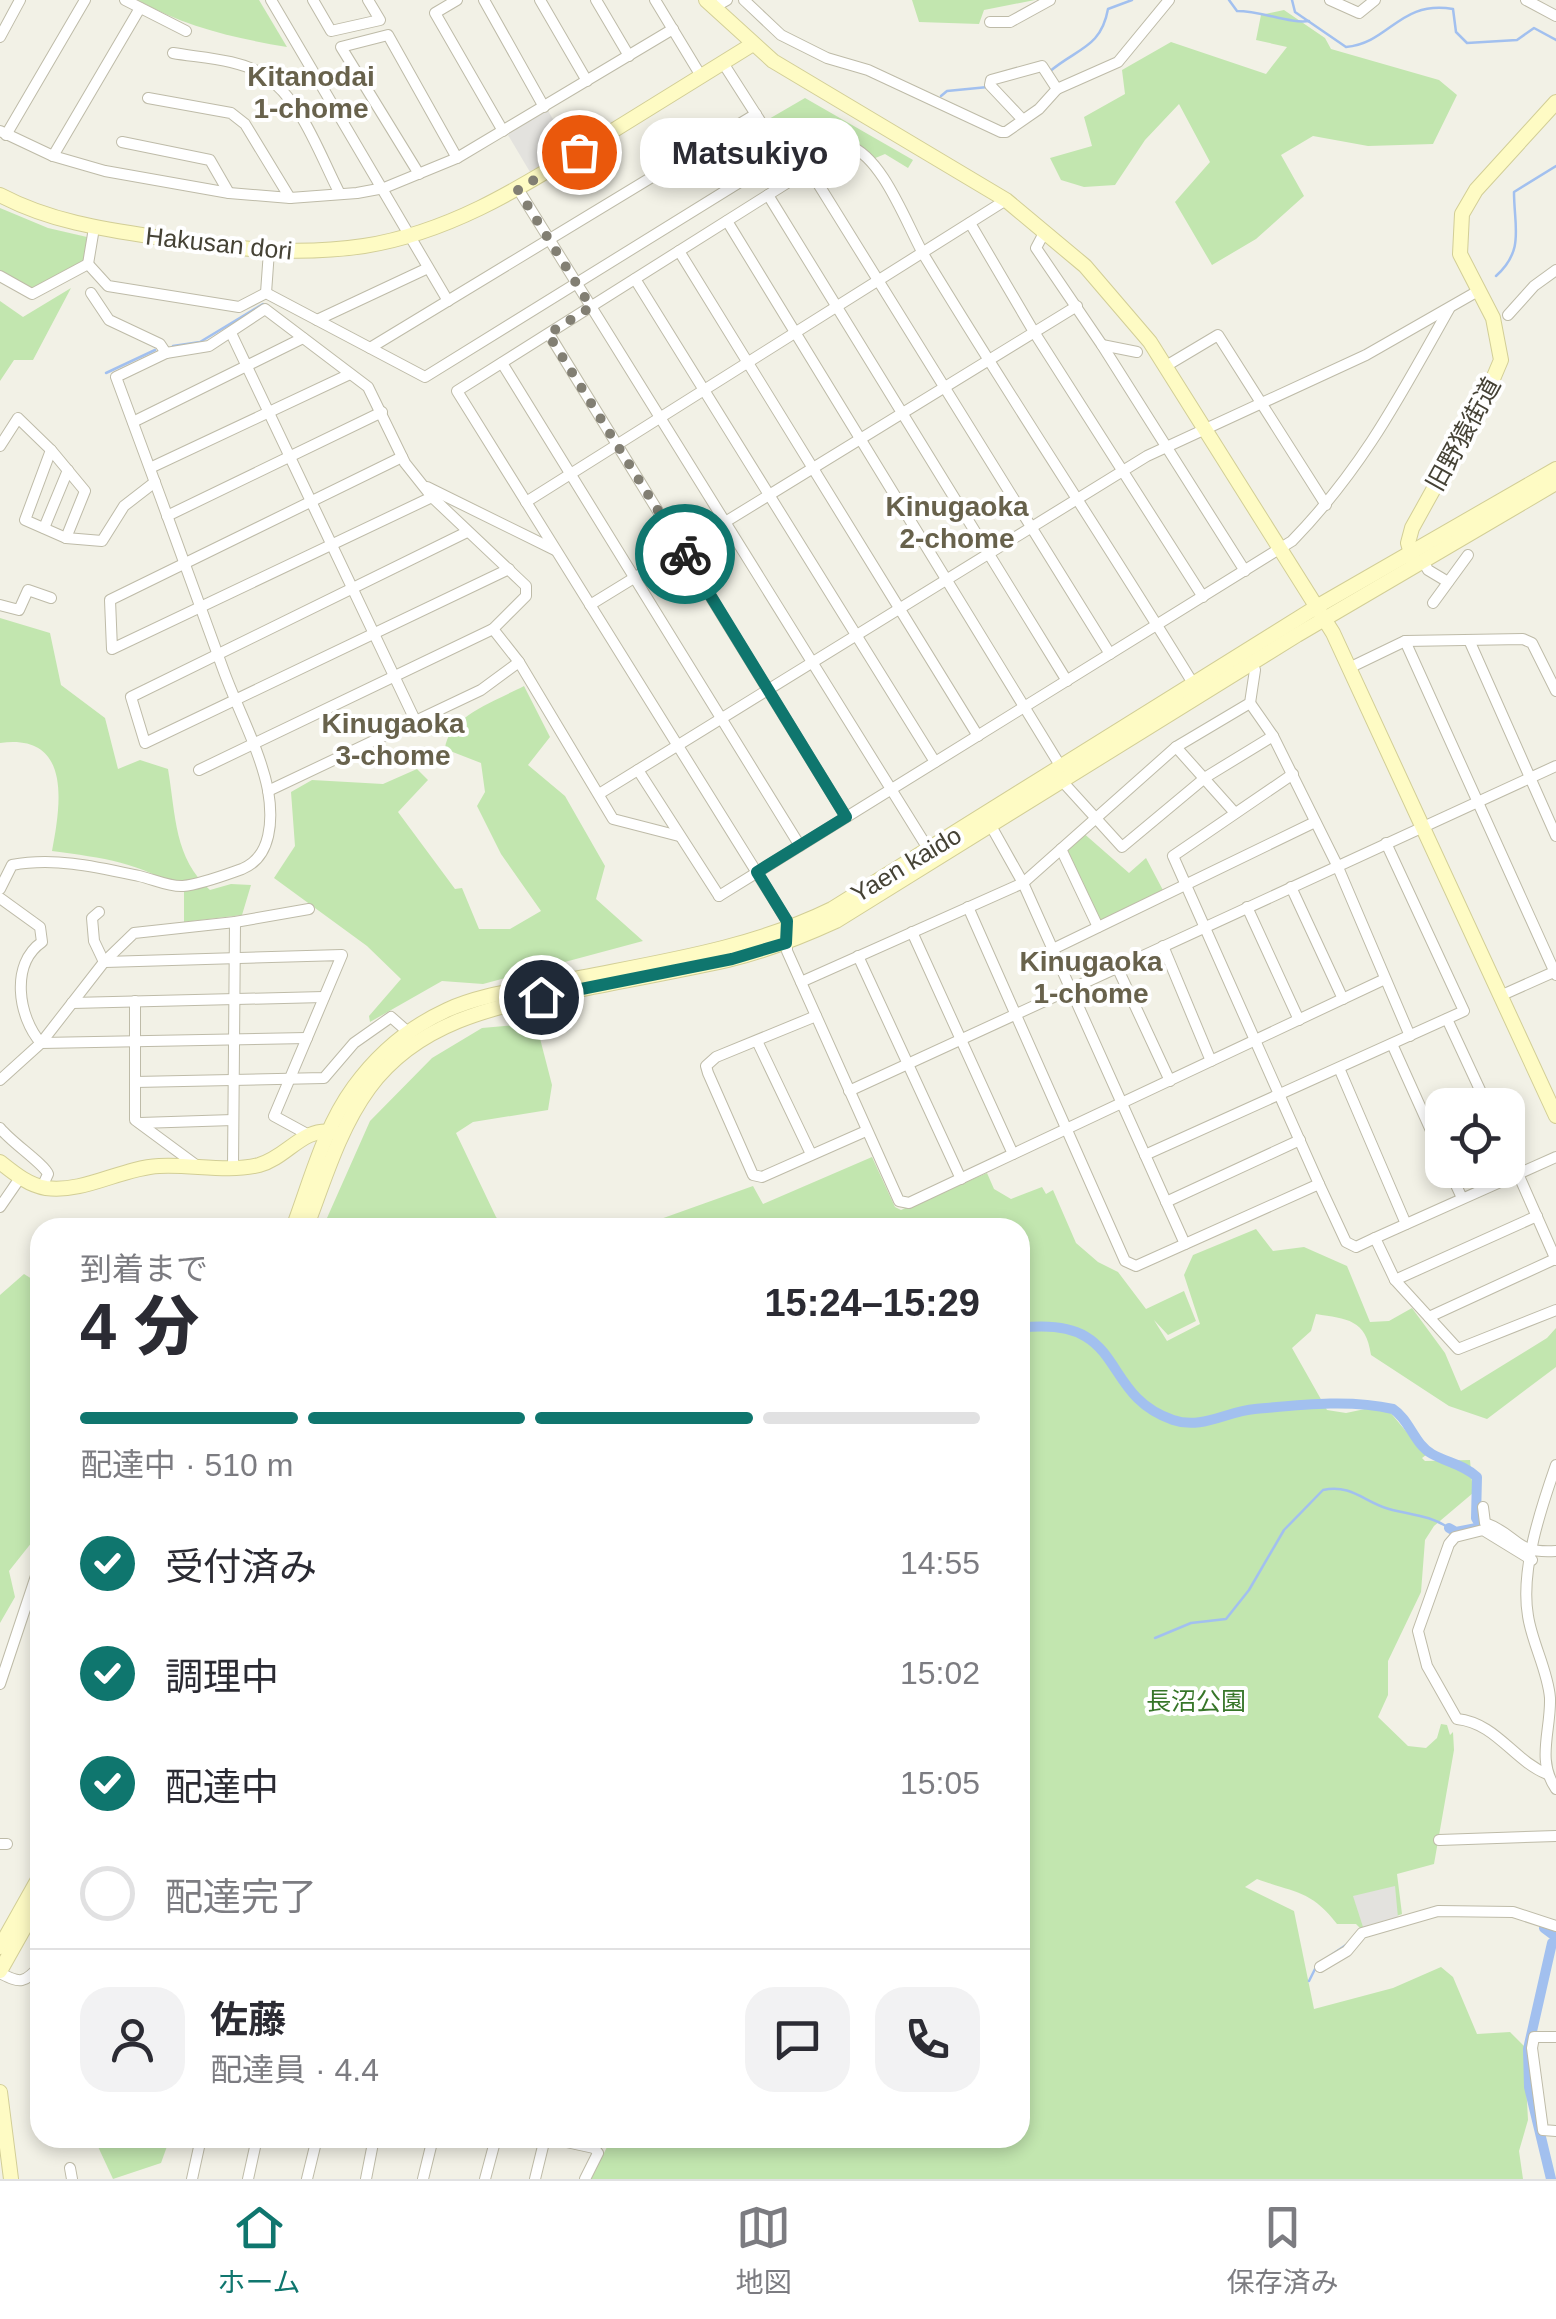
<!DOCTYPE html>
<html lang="ja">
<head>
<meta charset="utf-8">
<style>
	:root { --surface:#fff; --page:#f2f2f3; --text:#2b2b33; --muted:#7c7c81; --line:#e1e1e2; --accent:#0f766e }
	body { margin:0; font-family:Arial,"Noto Sans JP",sans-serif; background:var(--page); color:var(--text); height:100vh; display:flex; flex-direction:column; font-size:38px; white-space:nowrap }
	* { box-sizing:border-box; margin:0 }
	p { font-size:32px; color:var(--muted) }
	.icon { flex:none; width:55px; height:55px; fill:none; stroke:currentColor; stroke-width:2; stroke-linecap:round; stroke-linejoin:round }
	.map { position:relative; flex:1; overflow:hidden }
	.drawer { position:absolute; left:30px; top:1218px; width:1000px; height:930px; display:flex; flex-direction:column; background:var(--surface); border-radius:30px; box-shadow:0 5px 15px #0003 }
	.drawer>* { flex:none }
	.buttons { position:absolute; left:1425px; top:1088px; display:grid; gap:20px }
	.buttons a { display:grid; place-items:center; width:100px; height:100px; border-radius:20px; background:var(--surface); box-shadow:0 5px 15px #0003; font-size:50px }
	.pin { position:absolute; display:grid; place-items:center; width:85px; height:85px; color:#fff; margin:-42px; border:5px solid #fff; border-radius:50%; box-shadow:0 2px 10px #0007 }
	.courier { position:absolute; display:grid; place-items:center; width:100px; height:100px; margin:-50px; border:8px solid #0f766e; border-radius:50%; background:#fff; color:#222; box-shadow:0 2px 12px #0007 }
	.bubble { position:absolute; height:70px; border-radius:30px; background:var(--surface); box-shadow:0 5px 15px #0003; font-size:32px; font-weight:800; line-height:70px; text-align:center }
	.headline em { font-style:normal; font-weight:800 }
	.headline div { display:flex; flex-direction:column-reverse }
	.headline { display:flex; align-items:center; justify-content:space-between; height:170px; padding:0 50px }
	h1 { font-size:65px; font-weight:800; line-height:75px }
	.bar { display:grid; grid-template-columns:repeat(4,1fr); gap:15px 10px; align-content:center; height:120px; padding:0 50px }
	.bar i { height:12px; border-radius:8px; background:var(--line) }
	.bar .current { background:var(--accent) }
	.bar p { grid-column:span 4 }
	.line { display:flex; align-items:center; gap:25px; padding:0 50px; border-top:2px solid var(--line) }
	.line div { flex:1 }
	.round { display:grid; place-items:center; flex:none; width:105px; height:105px; border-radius:30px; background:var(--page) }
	ol { padding:0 50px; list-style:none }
	li { display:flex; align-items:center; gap:30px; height:110px }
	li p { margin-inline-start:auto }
	li .icon { padding:10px; border-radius:50%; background:var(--accent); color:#fff; stroke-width:4 }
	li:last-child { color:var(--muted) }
	li i { width:55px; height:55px; border:5px solid var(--line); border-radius:50% }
	.tabs { display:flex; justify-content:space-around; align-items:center; height:140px; border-top:2px solid var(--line); background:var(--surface); font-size:28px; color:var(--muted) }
	.tabs a { display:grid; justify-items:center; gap:5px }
	.tabs .current { color:var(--accent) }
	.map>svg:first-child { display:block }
</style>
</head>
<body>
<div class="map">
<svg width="1556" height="2179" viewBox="0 0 1556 2179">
	<rect width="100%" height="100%" fill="#f2f1e6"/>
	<g fill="#c2e6af">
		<path d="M138 0H259L287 47C234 38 185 27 138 0Z"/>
		<path d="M912 0H1035L984 10 979 24 919 22Z"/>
		<path d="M1284 10 1325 38 1331 49 1439 80 1457 95 1433 144 1368 146 1313 136 1281 155 1304 196 1256 239 1212 265 1175 202 1210 162 1179 104 1145 140 1115 185 1084 187 1061 180 1050 158 1092 146 1084 117 1125 94 1122 70 1171 42 1266 74 1287 47 1256 40 1261 15Z"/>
		<path d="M805 98 913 160 908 168 885 154 873 159 860 147 796 175 762 123Z"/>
		<path d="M0 208 48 228 87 237 85 261 32 290 0 270Z"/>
		<path d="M71 288 33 360H14L0 381V301L23 317Z"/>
		<path d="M0 618 50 633 61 685 105 718 118 769 140 760 168 769C176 816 174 858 210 890L231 884 251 885 242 915 184 922V891C139 862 104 858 52 851 61 804 72 733 0 743Z"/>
		<path d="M524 686 550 737 528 765 565 796 605 866 596 899 643 941 483 984 442 981 370 1022 369 1016 401 979 367 946 274 878 295 846 291 792 312 780 383 784 417 769 428 780 398 812 455 889 462 888 479 929H510L541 911 501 854 477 806 485 792 481 763 445 749C448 716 498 700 524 686Z"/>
		<path d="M1081 831 1129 873 1146 858 1165 894 1098 927 1061 849Z"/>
		<path d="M536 1023 552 1085 548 1110 473 1122 456 1133 496 1217 505 1227H323L370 1121 432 1058 482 1028Z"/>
		<path d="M872 1157 895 1207 901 1210 987 1173 994 1189 1011 1199 1042 1187 1046 1194 1053 1190 1076 1243 1098 1262 1118 1272 1146 1309 1184 1291 1196 1321 1168 1335 1154 1320 1167 1341 1200 1324 1184 1275 1193 1255 1256 1229 1273 1251 1304 1247 1347 1266 1370 1322 1389 1321 1412 1308 1445 1353 1461 1391 1547 1338 1556 1328V1367L1487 1419 1449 1406 1371 1355C1366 1319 1347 1319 1316 1314L1311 1331 1292 1348 1327 1410 1346 1413 1384 1405 1426 1455 1422 1458 1425 1461 1470 1460 1473 1493 1434 1526 1425 1540 1421 1592 1388 1661V1695L1378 1717 1408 1746 1426 1748 1437 1738 1441 1724 1447 1725 1450 1735 1453 1732 1454 1750 1434 1864 1397 1874 1402 1914 1361 1929 1356 1924H1337C1311 1890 1295 1893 1257 1879L1245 1887 1294 1911 1314 2009 1393 1988 1441 1967 1453 1977 1477 2034 1510 2032 1524 2046 1528 2120 1519 2151 1523 2179H591L607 2147 568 2138H1020V1228L627 1227 631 1219 655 1221 753 1186 763 1204Z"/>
		<path d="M24 1274 40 1284V1532L9 1571 15 1597 0 1623V1295Z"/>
		<path d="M94 2138H170L161 2163 113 2179Z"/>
	</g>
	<g fill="#e3e2de">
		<path d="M547 109 570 148 530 172 505 130Z"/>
		<path d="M1395 1886 1398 1918 1363 1927 1353 1896Z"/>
	</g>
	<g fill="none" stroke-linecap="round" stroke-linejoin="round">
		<g stroke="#a2c0ef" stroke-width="2.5">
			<path d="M1229 0 1237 11C1262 11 1290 24 1309 21"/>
			<path d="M1292 0 1295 12 1346 47C1390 43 1399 0 1453 9L1456 32 1467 43 1517 40 1534 28 1556 40"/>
			<path d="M1049 72C1077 48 1101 48 1108 9L1132 0"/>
			<path d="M941 96 947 91 988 87"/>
			<path d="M1496 276C1525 250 1514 227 1514 192L1556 166"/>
			<path d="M173 346 200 342 263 304"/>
			<path d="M106 373 155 350"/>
			<path d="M1155 1638 1191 1623 1226 1619 1249 1590 1284 1530 1323 1490C1352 1484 1364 1502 1389 1509 1411 1515 1430 1515 1449 1528"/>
			<path d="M1324 1960 1346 1945"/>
			<path d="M1309 1981 1315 1969"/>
		</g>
		<g stroke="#a2c0ef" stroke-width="10">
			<path d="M1020 1328C1129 1315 1097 1394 1173 1420 1202 1430 1227 1411 1255 1409 1299 1405 1349 1399 1393 1409 1410 1420 1414 1444 1432 1454 1448 1463 1462 1464 1477 1477L1476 1518 1480 1525"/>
			<path d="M1449 1528 1456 1532 1486 1526"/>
			<path d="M1544 1928 1556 1937"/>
			<path d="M1551 2179 1529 2087 1528 2049 1552 1943"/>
		</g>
		<g stroke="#bebba8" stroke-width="12">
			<g id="street">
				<path d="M125 0 186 31"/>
				<path d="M271 0 448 301"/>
				<path d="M313 0 331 31 380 20 368 0"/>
				<path d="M457 0 435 13 503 131"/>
				<path d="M484 0 544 107"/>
				<path d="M540 0 587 81"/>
				<path d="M596 0 629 56"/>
				<path d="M655 0 701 76"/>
				<path d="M744 0 781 35 827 58 868 70 1001 132H1006L1039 109 1057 89 1042 66 991 80 990 85 1022 119"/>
				<path d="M1330 0 1359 13 1375 0"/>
				<path d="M1526 0 1556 16"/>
				<path d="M713 8 727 0"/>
				<path d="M990 22H1010L1050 0"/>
				<path d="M0 37 20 0"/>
				<path d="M173 53C202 58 239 59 264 75 302 100 320 156 340 194"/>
				<path d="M723 63 796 177"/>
				<path d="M1057 89 1118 62 1169 0"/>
				<path d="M148 98 231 113 245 124 290 198"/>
				<path d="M0 131 53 156 105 171 229 193 290 198 357 193 384 188 457 158 673 29"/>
				<path d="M6 135 85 0"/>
				<path d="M122 142 210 160 229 193"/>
				<path d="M53 156 140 8"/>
				<path d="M809 169 1110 654"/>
				<path d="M419 174 341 47 388 35 457 158"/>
				<path d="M518 189 932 855"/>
				<path d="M768 195 1067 681"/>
				<path d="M727 221 1061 767"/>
				<path d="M970 223 1034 332 1203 597"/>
				<path d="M1045 231 1036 248 1102 345 1245 571"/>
				<path d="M679 251 978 736"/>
				<path d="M88 264 108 286 239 307 266 293 425 377 782 156"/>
				<path d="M88 264 94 228"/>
				<path d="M0 276 32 294 88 264"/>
				<path d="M635 279 935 762"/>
				<path d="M91 293 109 320 160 344 166 353"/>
				<path d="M266 293 269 251"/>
				<path d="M1508 315 1534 286 1556 270"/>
				<path d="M317 320 428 268"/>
				<path d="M231 333 415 720"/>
				<path d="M549 334 846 817"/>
				<path d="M1102 345 1137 352"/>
				<path d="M370 348 756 114"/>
				<path d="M502 363 800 846"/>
				<path d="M1166 366 1218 335 1326 505"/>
				<path d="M133 422 303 338"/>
				<path d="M0 446 18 418 51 450 85 491 66 538"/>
				<path d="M51 450 25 520 66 538 102 541 124 506 155 482"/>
				<path d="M402 457 110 600 112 649 432 497"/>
				<path d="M150 468 350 374"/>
				<path d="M427 487 555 550"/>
				<path d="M526 502 1006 200"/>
				<path d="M167 516 382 412"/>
				<path d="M44 528 68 470"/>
				<path d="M467 532 131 697 145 743 509 569"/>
				<path d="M1423 561 1428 570 1448 582"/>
				<path d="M1433 603 1468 555"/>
				<path d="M0 605 19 610 28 590 51 598"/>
				<path d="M590 605 1077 306"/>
				<path d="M493 629 519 662"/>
				<path d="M1469 640 1556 836"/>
				<path d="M1405 641 1556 975"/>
				<path d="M1349 668 1405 641 1523 639 1532 643 1556 691"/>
				<path d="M1194 685C1106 541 1012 401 925 257 907 226 883 157 849 146L833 154 457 391 787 921V951L899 1201 909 1203 1385 979"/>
				<path d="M1273 736 1337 865 1410 1036"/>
				<path d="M1176 747 1235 813"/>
				<path d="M638 770 719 896"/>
				<path d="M1293 774 1173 856 1319 1184"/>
				<path d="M1062 781 1122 847 1206 777 1273 736 1250 703"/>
				<path d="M268 791 481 690 519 662 613 819 679 836"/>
				<path d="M599 794 1147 456 1366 355 1478 291"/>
				<path d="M991 826 1023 883 1185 1244"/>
				<path d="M1061 849 1098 927"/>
				<path d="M1291 887 1343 999"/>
				<path d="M0 889 12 865C55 857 97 867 139 876 153 879 169 887 183 886 202 884 225 875 242 869 272 857 273 819 268 790 260 750 237 708 223 669 188 572 152 474 116 377L166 353 209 346 265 309 368 387 405 463 432 497 526 586V596L493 629 199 770"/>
				<path d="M719 896 1292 541C1363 468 1400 396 1449 309"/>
				<path d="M0 898 40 927 42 942C10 964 18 1017 41 1043L104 962 134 933 235 922 309 909"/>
				<path d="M968 907 1125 1261 1136 1266 1319 1184 1346 1242 1356 1247 1375 1238 1395 1280 1458 1349 1556 1310"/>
				<path d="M1247 907 1299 1020"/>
				<path d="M99 912 92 918 94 941 104 962"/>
				<path d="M912 932 1013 1154"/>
				<path d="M1163 946 1211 1061"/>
				<path d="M1053 949 1315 822"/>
				<path d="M858 956 961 1179"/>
				<path d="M105 962 342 955 274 1116 307 1134"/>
				<path d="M1117 967 1170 1081"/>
				<path d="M801 982 1023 883 1176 747 1250 703 1255 670 1252 663"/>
				<path d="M1500 996 1556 971"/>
				<path d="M135 1001V1120L196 1165"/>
				<path d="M72 1003 324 997"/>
				<path d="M816 1016 716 1057 706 1066 708 1073 753 1175 762 1177 866 1131"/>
				<path d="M1447 1019 1487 1105"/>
				<path d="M757 1041 811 1154"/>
				<path d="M1392 1044 1442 1155"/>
				<path d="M1339 1068 1406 1224"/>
				<path d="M0 1080 41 1043 307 1038"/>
				<path d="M135 1082 324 1078 354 1043 391 1017 408 1032"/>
				<path d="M849 1091 1556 766"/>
				<path d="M140 1123 233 1120"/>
				<path d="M0 1128C11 1142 44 1164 48 1174L42 1187"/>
				<path d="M1508 1151 1556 1260"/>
				<path d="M1145 1155 1464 1011 1386 843"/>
				<path d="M233 1168 235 922"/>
				<path d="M1449 1170 1462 1198"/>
				<path d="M1166 1202 1300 1140"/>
				<path d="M0 1207 20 1178"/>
				<path d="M1375 1238 1556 1157"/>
				<path d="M1395 1280 1537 1216"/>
				<path d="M1429 1317 1555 1259"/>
				<path d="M1556 1465C1541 1508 1520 1570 1528 1616 1532 1643 1548 1671 1550 1698 1551 1731 1536 1760 1556 1789"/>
				<path d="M1483 1507 1485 1523C1519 1535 1513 1554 1556 1551"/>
				<path d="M1532 1560 1483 1530 1455 1537 1449 1544 1418 1631 1427 1666 1457 1719C1496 1723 1513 1760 1547 1774"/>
				<path d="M0 1684 40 1564"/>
				<path d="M1439 1840 1556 1836"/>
				<path d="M0 1844H7"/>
				<path d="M1320 1967 1347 1951 1362 1933 1438 1911 1513 1912 1556 1926"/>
				<path d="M0 1973C21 1984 24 1983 40 1966"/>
				<path d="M1556 2037H1534L1532 2048 1543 2130 1556 2131"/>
				<path d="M548 2138 594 2148 598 2153 585 2179"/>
				<path d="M70 2168 72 2179"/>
				<path d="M192 2179 201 2138"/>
				<path d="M248 2179 257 2138"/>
				<path d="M307 2179 317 2138"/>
				<path d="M366 2179 374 2138"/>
				<path d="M423 2179 433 2138"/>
				<path d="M485 2179 496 2138"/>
				<path d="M535 2179 545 2138"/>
			</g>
		</g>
		<g stroke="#d2ce96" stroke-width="16">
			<g id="secondary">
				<path d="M706 0 773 61 1006 200 1085 266 1150 342 1333 633 1556 1116"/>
				<path d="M0 195C53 223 109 230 168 239 234 249 298 256 364 246 452 232 523 186 598 140 649 108 701 76 753 44"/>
				<path d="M1413 560 1408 543 1412 528 1487 393 1501 360 1493 318 1460 254 1462 214 1476 190 1556 102"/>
				<path d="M0 1162C14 1173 28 1185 46 1188 85 1193 121 1168 159 1166 192 1164 227 1173 259 1165 288 1157 302 1127 333 1132"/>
				<path d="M293 1228C311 1180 324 1128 354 1087 378 1054 410 1027 447 1010 482 994 522 990 559 982 651 963 746 951 832 909L1318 606 1556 469"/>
				<path d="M306 1228C324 1181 339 1129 369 1088 420 1019 499 1006 578 990 628 980 678 971 728 960 766 951 801 937 836 921L1297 635 1556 483"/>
				<path d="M0 1947 40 1876"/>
				<path d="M0 1971 40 1900"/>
				<path d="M0 2092 11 2179"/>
			</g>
		</g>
		<use href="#street" stroke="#fff" stroke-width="10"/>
		<use href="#secondary" stroke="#fefbc4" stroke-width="14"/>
	</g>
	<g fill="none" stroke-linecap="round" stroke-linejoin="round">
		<path stroke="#827f73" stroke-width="10" stroke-dasharray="0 18" d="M579 152 518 190 591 307 548 334 685 554"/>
		<path stroke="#0f766e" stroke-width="12" d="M541 997 732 959 786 943 787 921 757 872 846 817 685 554"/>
	</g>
	<g text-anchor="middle" stroke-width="8" stroke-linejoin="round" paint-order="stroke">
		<g font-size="25" fill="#454235" stroke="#fff">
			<text transform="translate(219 243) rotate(6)" y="9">Hakusan dori</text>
			<text transform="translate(1463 434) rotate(-61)" y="9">旧野猿街道</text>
			<text transform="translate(906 864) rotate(-31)" y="9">Yaen kaido</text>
		</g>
		<g font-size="25" fill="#377629" stroke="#fff">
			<text x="1196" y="1710">長沼公園</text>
		</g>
		<g font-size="28" font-weight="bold" fill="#68624c" stroke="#fff">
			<text x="311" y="86">Kitanodai<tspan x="311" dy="32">1-chome</tspan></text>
			<text x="957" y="516">Kinugaoka<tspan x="957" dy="32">2-chome</tspan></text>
			<text x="393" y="733">Kinugaoka<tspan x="393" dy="32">3-chome</tspan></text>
			<text x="1091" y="971">Kinugaoka<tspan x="1091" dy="32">1-chome</tspan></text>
		</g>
	</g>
</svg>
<div class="buttons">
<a><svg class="icon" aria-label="locate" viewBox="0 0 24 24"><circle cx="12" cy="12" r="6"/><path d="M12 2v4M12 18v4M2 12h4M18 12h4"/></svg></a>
</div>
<div class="pin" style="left:579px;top:152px;background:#ea580c"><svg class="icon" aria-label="bag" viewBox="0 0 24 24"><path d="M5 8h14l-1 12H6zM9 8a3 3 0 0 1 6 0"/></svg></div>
<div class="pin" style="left:541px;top:997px;background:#1f2937"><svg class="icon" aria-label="home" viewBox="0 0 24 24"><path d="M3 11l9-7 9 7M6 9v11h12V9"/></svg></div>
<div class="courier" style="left:685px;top:554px"><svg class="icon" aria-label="bike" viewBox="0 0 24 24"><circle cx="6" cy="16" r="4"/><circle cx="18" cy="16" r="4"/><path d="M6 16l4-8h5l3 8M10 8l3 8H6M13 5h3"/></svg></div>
<div class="bubble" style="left:640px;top:118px;width:220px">Matsukiyo</div>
<section class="drawer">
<div class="headline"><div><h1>4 分</h1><p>到着まで</p></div><em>15:24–15:29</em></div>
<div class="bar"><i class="current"></i><i class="current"></i><i class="current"></i><i></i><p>配達中 · 510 m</p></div>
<ol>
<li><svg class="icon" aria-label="check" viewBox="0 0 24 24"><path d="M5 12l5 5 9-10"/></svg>受付済み<p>14:55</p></li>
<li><svg class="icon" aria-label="check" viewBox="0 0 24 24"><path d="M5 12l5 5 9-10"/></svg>調理中<p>15:02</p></li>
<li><svg class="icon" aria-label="check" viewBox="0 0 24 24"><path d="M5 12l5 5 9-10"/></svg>配達中<p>15:05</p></li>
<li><i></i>配達完了</li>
</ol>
<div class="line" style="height:180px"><a class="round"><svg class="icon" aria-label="person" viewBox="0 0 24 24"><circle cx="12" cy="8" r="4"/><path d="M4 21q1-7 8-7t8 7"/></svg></a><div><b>佐藤</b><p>配達員 · 4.4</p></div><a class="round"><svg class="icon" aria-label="chat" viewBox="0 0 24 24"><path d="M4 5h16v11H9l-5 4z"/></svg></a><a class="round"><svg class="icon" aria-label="phone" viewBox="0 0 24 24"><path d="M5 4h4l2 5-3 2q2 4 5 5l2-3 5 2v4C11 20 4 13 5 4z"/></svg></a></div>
</section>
</div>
<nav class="tabs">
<a class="current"><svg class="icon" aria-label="home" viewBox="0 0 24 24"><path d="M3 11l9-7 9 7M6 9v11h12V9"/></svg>ホーム</a>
<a><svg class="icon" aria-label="map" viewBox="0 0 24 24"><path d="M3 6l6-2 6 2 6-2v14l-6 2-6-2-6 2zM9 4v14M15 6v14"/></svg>地図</a>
<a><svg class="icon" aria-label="saved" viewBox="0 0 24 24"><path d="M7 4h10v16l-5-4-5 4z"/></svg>保存済み</a>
</nav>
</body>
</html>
